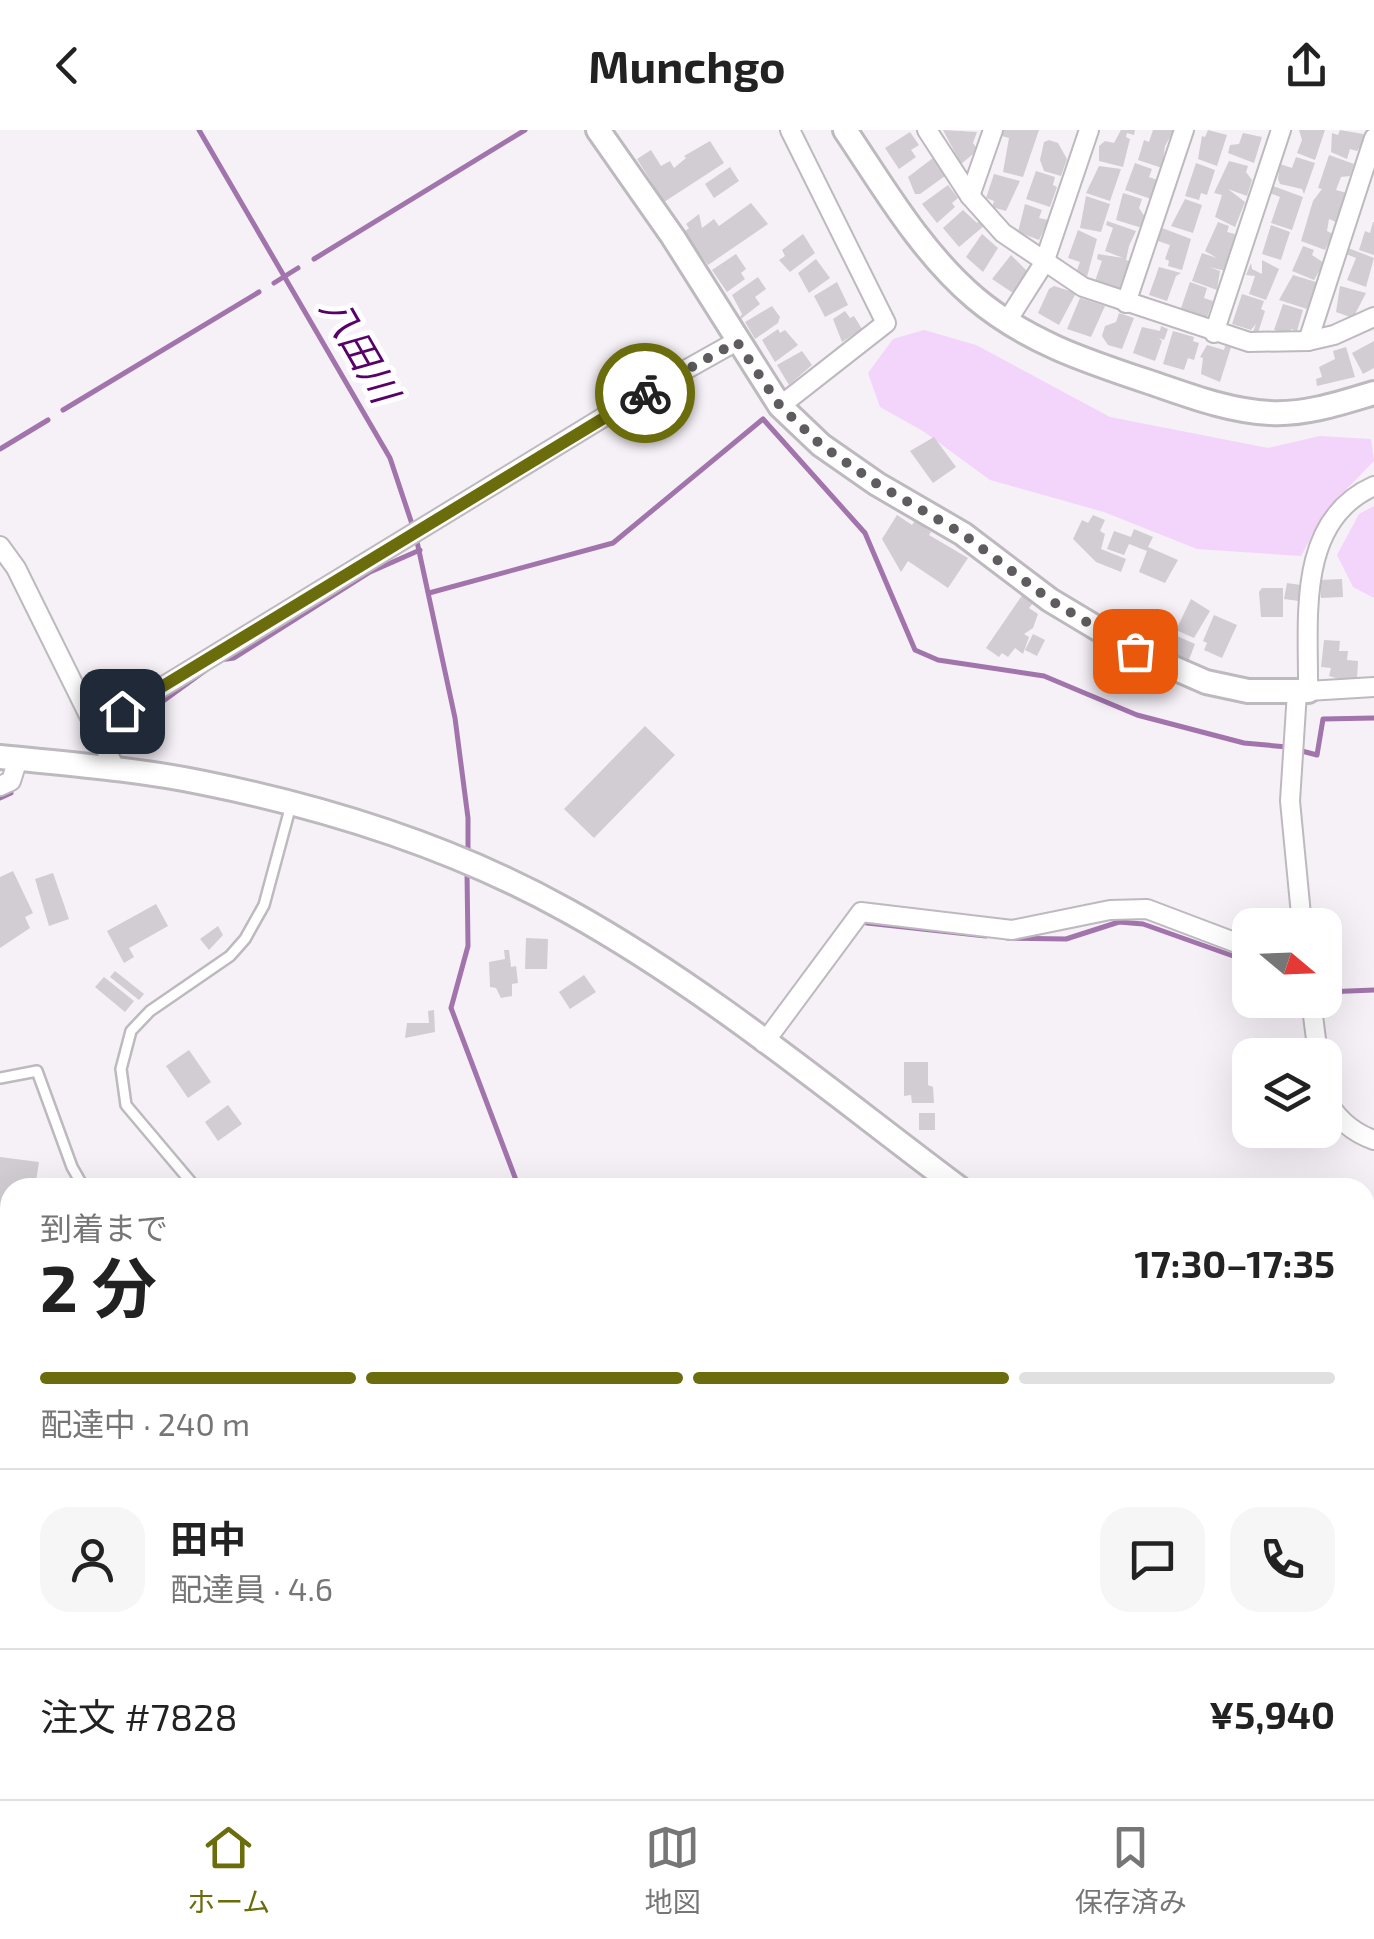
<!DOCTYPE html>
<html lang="ja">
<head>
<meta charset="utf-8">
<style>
	:root { --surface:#fff; --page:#f6f6f6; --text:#222; --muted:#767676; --line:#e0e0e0; --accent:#6b6c0b }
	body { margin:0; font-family:"Exo 2","Noto Sans JP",sans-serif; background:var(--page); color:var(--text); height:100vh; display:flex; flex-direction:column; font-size:38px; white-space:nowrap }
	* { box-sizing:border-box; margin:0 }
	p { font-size:32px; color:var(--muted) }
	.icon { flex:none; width:55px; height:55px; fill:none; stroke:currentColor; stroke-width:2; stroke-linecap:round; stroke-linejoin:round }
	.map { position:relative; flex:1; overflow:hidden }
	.sheet { position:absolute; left:0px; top:1048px; width:1375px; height:622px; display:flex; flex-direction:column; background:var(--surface); border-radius:30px 30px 0 0; box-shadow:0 10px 40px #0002 }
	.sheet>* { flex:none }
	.needle { width:65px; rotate:109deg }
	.controls { position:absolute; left:1232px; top:778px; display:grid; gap:20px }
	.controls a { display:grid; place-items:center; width:110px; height:110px; border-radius:20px; background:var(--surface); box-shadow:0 10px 40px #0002; font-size:50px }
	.pin { position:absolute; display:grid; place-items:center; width:85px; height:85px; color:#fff; margin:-42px; border-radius:20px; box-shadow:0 5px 15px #0006 }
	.courier { position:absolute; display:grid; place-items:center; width:100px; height:100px; margin:-50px; border:8px solid #6b6c0b; border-radius:50%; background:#fff; color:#222; box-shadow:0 2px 12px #0007 }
	.overview em { font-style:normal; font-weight:700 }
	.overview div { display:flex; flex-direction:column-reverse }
	.overview { display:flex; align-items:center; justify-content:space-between; height:170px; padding:0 40px }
	h1 { font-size:65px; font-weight:700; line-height:75px }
	.bar { display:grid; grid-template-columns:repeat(4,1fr); gap:15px 10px; align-content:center; height:120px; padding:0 40px }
	.bar i { height:12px; border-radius:8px; background:var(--line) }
	.bar .current { background:var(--accent) }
	.bar p { grid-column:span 4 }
	.line { display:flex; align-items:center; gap:25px; padding:0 40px; border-top:2px solid var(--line) }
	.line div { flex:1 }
	.round { display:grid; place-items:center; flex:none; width:105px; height:105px; border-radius:30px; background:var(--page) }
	header { display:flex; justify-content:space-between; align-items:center; height:130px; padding:0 40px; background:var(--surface); font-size:45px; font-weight:700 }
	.tabs { display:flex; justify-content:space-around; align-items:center; height:140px; border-top:2px solid var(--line); background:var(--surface); font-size:28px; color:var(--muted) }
	.tabs a { display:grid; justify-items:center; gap:5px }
	.tabs .current { color:var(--accent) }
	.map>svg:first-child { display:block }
</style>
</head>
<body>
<header><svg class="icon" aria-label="back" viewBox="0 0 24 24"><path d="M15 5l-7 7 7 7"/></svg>Munchgo<svg class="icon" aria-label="share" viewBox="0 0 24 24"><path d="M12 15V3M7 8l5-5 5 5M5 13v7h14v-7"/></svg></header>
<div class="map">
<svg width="1374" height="1669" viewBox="0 0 1374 1669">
	<rect width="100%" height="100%" fill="#f6f0f7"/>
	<g fill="#f3d4fb">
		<path d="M924 200 976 215 1110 287 1268 318 1320 306 1371 309 1374 331 1326 380 1301 426 1197 419 1104 382 990 350 923 301 880 277 868 243 893 209Z"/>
		<path d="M1374 376V468L1353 457 1337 425 1359 384Z"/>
	</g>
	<path fill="#e1a0f0" stroke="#a174ac" stroke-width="2.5" d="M557 1660H1019V1669H534Z"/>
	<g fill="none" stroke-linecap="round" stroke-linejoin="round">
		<g stroke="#a174ac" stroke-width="5">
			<path d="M199 0 390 328 413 397"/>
			<path d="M314 129 525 0"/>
			<path d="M274 153 298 138"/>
			<path d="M63 280 259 162"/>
			<path d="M0 319 48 290"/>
			<path d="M416 407 455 588 468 688V726"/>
			<path d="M429 463 613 413 763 289 865 403 915 520 938 530 1044 546 1137 585 1244 613 1287 617"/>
			<path d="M219 530 234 528 370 442 420 420"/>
			<path d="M112 608 206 540"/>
			<path d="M1298 620 1317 625 1323 589 1374 588"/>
			<path d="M0 668 11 663"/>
			<path d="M467 742 468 816 451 878 519 1058"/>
			<path d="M867 793 986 806"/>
			<path d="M1007 808 1066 809 1119 792 1143 794 1250 832"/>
			<path d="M1325 862 1374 860"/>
		</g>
	</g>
	<g fill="#d2cdd3">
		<path d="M943 0 977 2 973 13 978 20 961 34Z"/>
		<path d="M1003 0H1039L1023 47 1003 42 1009 8 1002 6Z"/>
		<path d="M1121 0H1135L1134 5 1127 3 1126 7 1130 9 1123 37 1099 31V16L1105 11 1114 13Z"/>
		<path d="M1153 0H1174L1165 16 1162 38 1138 30 1144 10 1149 12Z"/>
		<path d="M1208 0 1227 5 1217 36 1198 29 1202 6 1205 7Z"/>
		<path d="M1299 0H1325L1315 30 1297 23 1302 10Z"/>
		<path d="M1340 0 1363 4 1365 9 1357 21 1350 19 1347 29 1331 22 1332 3 1338 5Z"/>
		<path d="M910 2 919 15 911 20 916 27 899 39 885 18Z"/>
		<path d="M1243 3 1262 7 1254 33 1228 23 1230 15 1239 14Z"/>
		<path d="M1049 10 1058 13 1067 29 1061 46 1044 41 1040 30 1044 12Z"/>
		<path d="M710 11 724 33 664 72 637 29 651 20 661 36 670 31 674 38 686 28 684 26Z"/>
		<path d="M1329 25 1354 34 1350 46 1341 47 1336 60 1347 63 1336 92 1329 89 1327 101 1333 104 1325 120 1301 111 1313 71 1322 59 1318 58Z"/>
		<path d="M1296 27 1315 33 1304 64 1302 59 1280 54 1278 49 1280 34 1292 38Z"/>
		<path d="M933 28 945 46 920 64H915L908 47Z"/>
		<path d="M1229 31 1248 36 1246 42 1252 50 1247 66 1228 59 1245 72 1235 97 1215 87 1222 65 1214 63Z"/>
		<path d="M1135 33 1152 39 1149 47 1157 50 1151 69 1125 60Z"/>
		<path d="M1196 33 1215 40 1207 65 1201 63 1199 70 1185 66Z"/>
		<path d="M1099 36 1121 39 1110 71 1086 63Z"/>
		<path d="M730 37 739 51 714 68 705 54Z"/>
		<path d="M1036 41 1055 47 1053 55 1057 57 1050 77 1026 69Z"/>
		<path d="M994 44 1020 51 1006 81 992 77 994 71 986 68Z"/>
		<path d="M948 55 958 68 952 73 955 77 937 93 922 74Z"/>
		<path d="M1273 56 1303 67 1292 100 1271 93 1280 67 1270 63Z"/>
		<path d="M1123 63 1142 69 1139 78 1145 87 1142 98 1116 90Z"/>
		<path d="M1086 66 1110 74 1101 102 1080 98Z"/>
		<path d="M1185 69 1202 75 1193 103 1171 96Z"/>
		<path d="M751 73 768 94 708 135 684 102 689 98 686 94 699 84 702 98 714 89 719 96Z"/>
		<path d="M1025 74 1042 80 1039 88 1048 90 1039 110 1018 102Z"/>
		<path d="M963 80 977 93 980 90 985 95 959 117 943 98Z"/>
		<path d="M1107 91 1136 101 1129 116 1126 130 1132 132 1121 160 1095 151 1102 131 1097 129 1098 124 1123 128 1105 121 1113 98 1106 95Z"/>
		<path d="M1218 92 1229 96 1227 102 1235 104 1226 141 1209 137 1220 141 1217 160 1192 151 1202 123 1217 128 1205 121Z"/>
		<path d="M1373 92H1374V125L1359 120 1365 101 1370 103Z"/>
		<path d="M1271 95 1290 102 1281 130 1262 124Z"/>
		<path d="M1162 98 1191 109 1182 140 1168 136 1169 131 1165 129 1170 115 1158 111Z"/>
		<path d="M1078 100 1097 109 1087 147 1076 143 1080 132 1068 128Z"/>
		<path d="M803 104 815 123 790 142 779 130 785 126 782 120Z"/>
		<path d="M982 104 998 118 983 142 966 127Z"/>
		<path d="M1303 116 1314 120 1312 125 1324 133 1314 150 1292 141Z"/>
		<path d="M1348 118 1374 128 1366 157 1347 150 1356 128 1346 124Z"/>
		<path d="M736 124 746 139 741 143 745 149 727 162 712 140Z"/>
		<path d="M1011 125 1027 141 1013 163 992 149Z"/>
		<path d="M816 129 830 148 809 163 798 143Z"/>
		<path d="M1262 130 1279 139 1266 170 1249 164 1255 146 1246 145 1251 133 1252 139 1262 144Z"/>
		<path d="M1159 137 1181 143 1176 146 1167 171 1149 165Z"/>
		<path d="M1293 145 1316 152 1307 179 1279 170Z"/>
		<path d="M758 147 766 159 755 167 760 174 737 192 742 184 732 165Z"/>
		<path d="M837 152 848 175 825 187 814 166Z"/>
		<path d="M1190 152 1207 158 1204 168 1213 171 1206 190 1180 181Z"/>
		<path d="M1054 156 1076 163 1059 195 1038 183 1049 159Z"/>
		<path d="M1340 156 1366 163 1353 188 1336 182Z"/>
		<path d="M1242 164 1264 171 1261 179 1265 181 1258 203 1253 202 1256 194 1251 200 1232 194Z"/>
		<path d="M1080 168 1105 176 1091 207 1067 199Z"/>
		<path d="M1283 174 1303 180 1297 201 1291 199 1289 205 1274 200Z"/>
		<path d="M772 176 780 187 778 193 755 209 745 192Z"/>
		<path d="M845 181 850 188 854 186 862 199 842 212 833 189Z"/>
		<path d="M1119 183 1134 188 1122 219 1108 215 1102 206 1105 196 1116 192Z"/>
		<path d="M1161 196 1168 199 1164 210 1159 208 1162 211 1155 231 1133 223 1142 197 1160 201Z"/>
		<path d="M778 199 780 203 785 200 798 215 775 232 762 210Z"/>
		<path d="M1173 201 1194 207 1193 211 1199 213 1194 230 1188 228 1184 240 1163 234Z"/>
		<path d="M1374 211V238L1363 244 1352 223Z"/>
		<path d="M1207 215 1224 220 1225 216 1231 217 1220 252 1201 244 1203 228 1200 227Z"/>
		<path d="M1346 217 1355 247 1317 256 1316 249 1322 247 1319 237 1335 229 1333 221Z"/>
		<path d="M802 221 812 235 789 255 777 235Z"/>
		<path d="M934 307 956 337 933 353 910 321Z"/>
		<path d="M897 385 912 395 915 391 931 402 929 405 968 428 948 458 908 431 901 442 882 409Z"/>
		<path d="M1093 385 1105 390 1100 401 1105 404 1101 419 1126 429 1121 442 1096 432 1073 409 1082 390 1088 393Z"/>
		<path d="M1134 399 1153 407 1148 417 1178 430 1165 453 1139 442 1147 421 1129 414 1124 425 1107 419 1114 401 1131 407Z"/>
		<path d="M1342 449 1343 467 1321 468 1320 450Z"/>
		<path d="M1287 453 1301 455 1299 471 1284 469Z"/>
		<path d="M1262 458H1283V487H1261L1259 462Z"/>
		<path d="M1023 464 1034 472 1029 478 1038 484 1033 498 1024 504 1029 507 1023 524 1015 518 1008 527 1002 523 999 527 986 518Z"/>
		<path d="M1191 469 1210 481 1194 508 1176 500Z"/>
		<path d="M1214 485 1237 495 1222 528 1204 520 1207 513 1203 511Z"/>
		<path d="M1160 486 1170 493 1156 518 1144 509Z"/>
		<path d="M1033 504 1045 510 1037 526 1025 520Z"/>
		<path d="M1177 506 1195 514 1188 532 1169 525Z"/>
		<path d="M1324 510 1340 511 1339 521H1348L1347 530 1358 531 1357 549 1336 548 1329 546 1331 538 1321 537Z"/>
		<path d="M645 596 675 625 594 708 564 679Z"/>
		<path d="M13 741 33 783 25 787 30 798 0 818V747Z"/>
		<path d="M53 743 69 789 49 796 35 749Z"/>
		<path d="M156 774 168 796 129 818 134 827 124 833 107 801Z"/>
		<path d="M218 796 223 805 209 820 200 809Z"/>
		<path d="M526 808 548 809 547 839H525Z"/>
		<path d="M504 820H509L511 837 516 836 518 853 512 854V866L501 868 496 858 490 857 489 832 505 829Z"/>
		<path d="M115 841 144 864 139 870 110 847Z"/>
		<path d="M584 845 596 862 570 879 559 862Z"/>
		<path d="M104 847 134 871 125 882 95 857Z"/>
		<path d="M434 880 435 902 405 908 407 893H429L428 881Z"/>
		<path d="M189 920 211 952 188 968 166 936Z"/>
		<path d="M904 932H928V955L933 957 934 973H912L911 965 904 966Z"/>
		<path d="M228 975 242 994 218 1011 205 992Z"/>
		<rect x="919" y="983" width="16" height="17"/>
		<path d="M0 1027 39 1032 35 1058H10V1116L0 1124Z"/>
		<path d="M0 1230 10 1231V1256L0 1254Z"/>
		<path d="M4 1436 10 1437V1465L0 1463Z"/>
	</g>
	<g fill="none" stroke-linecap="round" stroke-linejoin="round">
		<g stroke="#beb9bf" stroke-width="14">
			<g id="lane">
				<path d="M0 948 37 941 72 1037 84 1058"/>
				<path d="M196 1058 126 975 121 939 131 901 150 881 230 826 245 809 264 775 291 675"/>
				<path d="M0 1481 10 1482"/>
				<path d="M202 1669 215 1660"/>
			</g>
		</g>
		<g stroke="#beb9bf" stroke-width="22">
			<g id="street">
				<path d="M927 0 970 66 1003 103 1083 157 1249 212 1308 211 1334 205 1374 187"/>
				<path d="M970 66 993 0"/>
				<path d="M1126 173 1184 0"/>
				<path d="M1007 191 1044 133 1089 0"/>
				<path d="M1214 203 1281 0"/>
				<path d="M1308 211 1374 8"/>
				<path d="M780 276 886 193 790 0"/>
				<path d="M1374 356C1295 391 1309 491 1308 561L1374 557"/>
				<path d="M0 416 16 438 116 640"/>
				<path d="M1297 562 1290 671 1302 795"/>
				<path d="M95 598 630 271 737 211"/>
				<path d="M0 656 11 651 18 629"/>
				<path d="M1311 870 1318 925"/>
				<path d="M764 913 861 782 1012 800 1110 780 1147 779 1250 818"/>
				<path d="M1325 967C1336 988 1351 1002 1374 1010"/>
				<path d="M1365 1395 1374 1389"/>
			</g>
		</g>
		<g stroke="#beb9bf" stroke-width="28">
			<g id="secondary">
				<path d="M598 0 673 107 780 276 821 315 877 354 963 404 1050 470 1135 521 1206 552 1248 561H1308"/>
				<path d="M845 0C884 58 921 122 975 168 1027 212 1089 232 1152 253 1190 266 1229 281 1270 283 1305 285 1341 273 1374 263"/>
				<path d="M0 627C68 634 137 639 204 653 328 678 457 719 568 781 707 858 832 963 959 1058"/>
				<path d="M1365 1477 1374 1488"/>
				<path d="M458 1669 479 1660"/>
			</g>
		</g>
		<use href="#lane" stroke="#fff" stroke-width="9"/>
		<use href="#street" stroke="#fff" stroke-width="18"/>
		<use href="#secondary" stroke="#fff" stroke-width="22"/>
	</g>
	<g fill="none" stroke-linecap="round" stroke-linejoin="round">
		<path stroke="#5f5c60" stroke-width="10" stroke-dasharray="0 18" d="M645 263 737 212 780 276 821 315 877 354 963 404 1050 470 1135 521"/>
		<path stroke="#6b6c0b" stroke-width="12" d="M122 581 645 263"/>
	</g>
	<g text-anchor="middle" stroke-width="10" stroke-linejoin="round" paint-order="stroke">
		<g font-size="38" font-style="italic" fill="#580269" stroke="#fff">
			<text transform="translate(359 220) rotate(60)" y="13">八田川</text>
		</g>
	</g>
</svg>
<div class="controls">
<a><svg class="needle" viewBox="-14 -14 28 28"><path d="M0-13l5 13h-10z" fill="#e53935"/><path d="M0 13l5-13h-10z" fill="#767676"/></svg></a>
<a><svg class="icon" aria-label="layers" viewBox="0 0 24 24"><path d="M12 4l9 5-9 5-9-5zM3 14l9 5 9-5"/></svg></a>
</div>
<div class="pin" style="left:1135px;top:521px;background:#ea580c"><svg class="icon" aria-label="bag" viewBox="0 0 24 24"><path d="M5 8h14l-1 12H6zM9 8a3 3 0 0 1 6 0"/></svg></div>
<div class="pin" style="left:122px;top:581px;background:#1f2937"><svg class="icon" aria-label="home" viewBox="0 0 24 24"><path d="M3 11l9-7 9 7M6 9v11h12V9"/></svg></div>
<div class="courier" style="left:645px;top:263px"><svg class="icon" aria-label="bike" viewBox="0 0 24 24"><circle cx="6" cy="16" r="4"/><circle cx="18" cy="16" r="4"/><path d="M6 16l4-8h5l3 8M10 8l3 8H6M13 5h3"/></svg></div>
<section class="sheet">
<div class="overview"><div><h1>2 分</h1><p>到着まで</p></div><em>17:30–17:35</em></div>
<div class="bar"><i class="current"></i><i class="current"></i><i class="current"></i><i></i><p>配達中 · 240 m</p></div>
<div class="line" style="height:180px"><a class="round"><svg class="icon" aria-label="person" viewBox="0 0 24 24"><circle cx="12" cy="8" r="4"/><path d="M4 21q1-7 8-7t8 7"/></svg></a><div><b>田中</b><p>配達員 · 4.6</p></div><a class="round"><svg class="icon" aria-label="chat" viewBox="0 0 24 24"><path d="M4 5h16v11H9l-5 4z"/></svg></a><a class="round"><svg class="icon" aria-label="phone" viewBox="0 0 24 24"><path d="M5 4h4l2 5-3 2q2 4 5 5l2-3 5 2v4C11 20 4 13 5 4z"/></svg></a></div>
<div class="line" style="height:130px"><div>注文 #7828</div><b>¥5,940</b></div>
</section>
</div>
<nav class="tabs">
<a class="current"><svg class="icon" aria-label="home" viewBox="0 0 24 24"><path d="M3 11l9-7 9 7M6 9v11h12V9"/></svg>ホーム</a>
<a><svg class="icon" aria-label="map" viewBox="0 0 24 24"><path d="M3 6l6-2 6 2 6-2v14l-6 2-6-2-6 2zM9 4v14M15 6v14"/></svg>地図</a>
<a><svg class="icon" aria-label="saved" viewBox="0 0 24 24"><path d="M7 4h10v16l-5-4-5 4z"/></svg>保存済み</a>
</nav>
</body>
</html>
